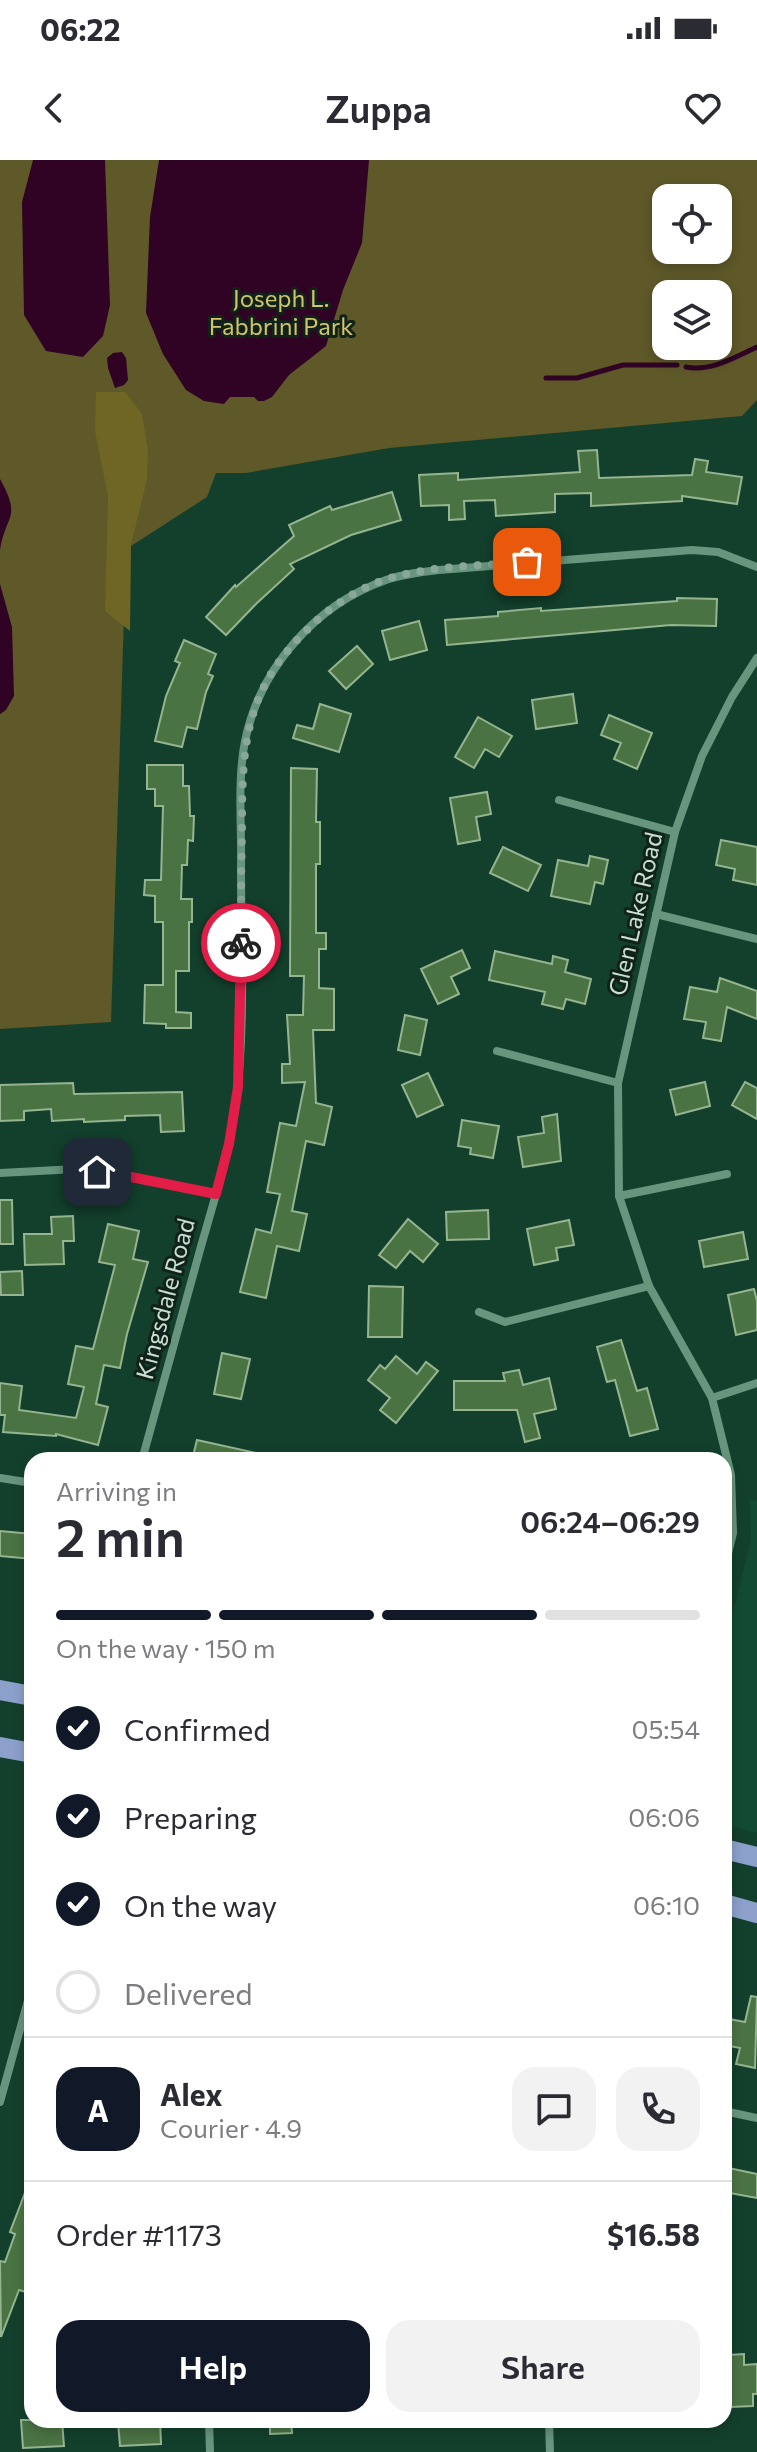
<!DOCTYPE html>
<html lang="en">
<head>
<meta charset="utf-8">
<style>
	:root { --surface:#fff; --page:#f2f2f3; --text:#2b2b33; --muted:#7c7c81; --line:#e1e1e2; --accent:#111827 }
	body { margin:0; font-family:Commissioner,sans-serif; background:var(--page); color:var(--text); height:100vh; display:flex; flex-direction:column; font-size:30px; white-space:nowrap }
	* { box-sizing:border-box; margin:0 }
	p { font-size:26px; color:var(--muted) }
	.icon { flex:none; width:44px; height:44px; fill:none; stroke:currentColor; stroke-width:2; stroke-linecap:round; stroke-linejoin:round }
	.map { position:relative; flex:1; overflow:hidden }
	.details { position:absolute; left:24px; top:1292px; width:708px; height:976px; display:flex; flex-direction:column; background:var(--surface); border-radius:24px; box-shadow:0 4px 12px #0003 }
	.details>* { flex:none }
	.tools { position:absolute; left:652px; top:24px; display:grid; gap:16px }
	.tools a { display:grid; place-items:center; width:80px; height:80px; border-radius:16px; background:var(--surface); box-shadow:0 4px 12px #0003; font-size:40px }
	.pin { position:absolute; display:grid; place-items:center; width:68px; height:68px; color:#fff; margin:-34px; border-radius:16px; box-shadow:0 4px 12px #0006 }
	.courier { position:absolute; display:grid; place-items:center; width:80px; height:80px; margin:-40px; border:6px solid #e11d48; border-radius:50%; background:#fff; color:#222; box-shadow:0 2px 10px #0007 }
	.head em { font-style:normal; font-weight:600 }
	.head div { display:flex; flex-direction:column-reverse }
	.head { display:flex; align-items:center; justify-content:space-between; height:136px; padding:0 32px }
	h1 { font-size:52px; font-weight:600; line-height:60px }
	.bar { display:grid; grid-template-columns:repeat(4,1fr); gap:12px 8px; align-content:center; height:96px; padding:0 32px }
	.bar i { height:10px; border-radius:6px; background:var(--line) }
	.bar .current { background:var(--accent) }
	.bar p { grid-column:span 4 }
	.line { display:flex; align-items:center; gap:20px; padding:0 32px; border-top:2px solid var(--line) }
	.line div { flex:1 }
	.round { display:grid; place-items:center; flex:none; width:84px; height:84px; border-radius:24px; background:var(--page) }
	ol { padding:0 32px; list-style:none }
	li { display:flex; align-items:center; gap:24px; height:88px }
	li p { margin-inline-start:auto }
	li .icon { padding:8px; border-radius:50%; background:var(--accent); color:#fff; stroke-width:4 }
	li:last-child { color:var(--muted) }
	li i { width:44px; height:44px; border:4px solid var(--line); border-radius:50% }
	.cta { display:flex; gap:16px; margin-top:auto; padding:16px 32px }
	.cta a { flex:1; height:92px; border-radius:24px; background:var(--accent); color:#fff; font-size:32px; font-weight:600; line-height:92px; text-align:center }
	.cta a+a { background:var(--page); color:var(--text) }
	.status { display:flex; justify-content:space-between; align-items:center; height:56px; padding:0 40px; background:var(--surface); direction:ltr }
	.status svg { height:22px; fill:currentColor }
	header { display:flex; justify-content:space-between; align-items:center; height:104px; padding:0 32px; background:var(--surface); font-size:36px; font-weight:600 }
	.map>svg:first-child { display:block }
</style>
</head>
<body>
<div class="status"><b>06:22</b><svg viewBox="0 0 49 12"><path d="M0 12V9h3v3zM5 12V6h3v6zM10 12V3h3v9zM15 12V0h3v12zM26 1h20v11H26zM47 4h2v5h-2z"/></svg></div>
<header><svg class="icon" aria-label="back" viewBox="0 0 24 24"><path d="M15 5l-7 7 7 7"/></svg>Zuppa<svg class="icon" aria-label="heart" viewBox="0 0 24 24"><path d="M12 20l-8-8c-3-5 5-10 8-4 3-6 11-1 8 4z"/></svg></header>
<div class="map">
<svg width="757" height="2292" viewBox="0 0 757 2292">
	<rect width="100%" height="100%" fill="#13402c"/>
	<path fill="#124a33" d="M750 1339 757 1341V1673L724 1664V1489L751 1379Z"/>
	<path fill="#5f5829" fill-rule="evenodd" d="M0 0H757V240L742 256 389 288 246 313H216L207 337 131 386 147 313 126 393 111 862 0 869ZM666 38H718V90H666ZM666 134H718V186H666Z"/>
	<path fill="#6f6626" d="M96 232H125L142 254 148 291 147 319 131 386 130 471 105 451 108 336 95 271Z"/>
	<g fill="#300324">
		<path d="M33 0H105L110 145 103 176 83 197 46 191 24 155 22 42Z"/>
		<path d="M159 0H369L362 83 343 130 326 186 289 215 272 237 264 241H258L254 237H230L224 244 204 241 186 230 163 194 146 153 150 57Z"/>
		<path d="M122 192 126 198 128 220 124 225 115 228 108 208 107 198 113 193Z"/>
		<path d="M0 319C22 359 6 353 0 390Z"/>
		<path d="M0 424 12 467 14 536 6 550 0 554Z"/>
	</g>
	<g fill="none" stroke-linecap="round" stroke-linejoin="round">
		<g stroke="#300324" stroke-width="5">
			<path d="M686 207C711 212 735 197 757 187"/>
			<path d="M546 218H577L623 205H677"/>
		</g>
	</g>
	<g fill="#4a7344" stroke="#95b490" stroke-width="2">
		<path d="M597 290 599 318 692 315 695 299 708 301 706 312 742 317 737 344 682 336V341L591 346V333L555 334V352L496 356 495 340 464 341 465 359 449 360V345L421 346 419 315 458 313V320L580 312 578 291Z"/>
		<path d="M392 332 401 360 351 375 290 404 294 409 257 443 226 475 206 457 235 425 236 427 294 376 289 365 330 346 332 350Z"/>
		<path d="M677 438 717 439 716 466 671 465 447 485 445 460 498 456V452L541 448V451L677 441Z"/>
		<path d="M419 461 427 490 390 500 382 471Z"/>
		<path d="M184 480 216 494 208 514 213 516 206 532 197 569 187 567 182 587 155 581 166 536 180 503 175 501Z"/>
		<path d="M357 486 373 504 346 529 329 511Z"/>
		<path d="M573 534 577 563 536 569 532 540Z"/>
		<path d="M320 544 351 554 339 592 293 578 297 565 313 569Z"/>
		<path d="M609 555 652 573 637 609 614 599 621 583 601 575Z"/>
		<path d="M478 557 512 576 499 597 485 589 474 608 455 597Z"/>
		<path d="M147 605H183V626H189L190 656H194L193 681 188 680 187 705H182L181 739H192V762H189V811H176V852L191 853V868H166V864L144 863 145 825H163V762H155V736L144 735 145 720H161L163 646H155V629H147Z"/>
		<path d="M291 608 317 609 316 662H320V704H316V773H326V789H319V828L334 829V870H313L316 943 332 947 324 985 306 981 292 1051 307 1054 299 1091 277 1086 266 1138 240 1132 256 1069 271 1073 280 1034 267 1032 280 963 296 966 305 922 282 923V904H290L287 855H303L304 816H290Z"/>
		<path d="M487 632 491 654 476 657 480 680 458 684 450 638Z"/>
		<path d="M721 680 757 687V725L733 720 735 709 716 705Z"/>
		<path d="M503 687 541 705 528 731 490 713Z"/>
		<path d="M590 696 608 700 603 724 595 722 590 744 551 736 558 700 588 706Z"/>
		<path d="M462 790 470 808 451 817 459 834 438 844 421 809Z"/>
		<path d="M495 791 552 804 553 796 568 800 565 812 591 819 585 844 566 839 563 849 542 844 545 832 489 820Z"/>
		<path d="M720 818 757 831V859L727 847 721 881 703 878 706 862 684 859 690 827 717 832Z"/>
		<path d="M405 855 427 860 420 895 398 890Z"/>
		<path d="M428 913 443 945 417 957 402 925Z"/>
		<path d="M705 922 710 946 676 955 670 930Z"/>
		<path d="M745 922 757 928V959L732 945Z"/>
		<path d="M73 923 74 934 182 932 184 971 161 972 160 955 125 956V960L84 962V959L52 961 51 949 24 951V960L0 961V925Z"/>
		<path d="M557 954 561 1001 523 1007 518 977 544 973 542 957Z"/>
		<path d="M462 960 499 966 493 998 470 994 471 988 458 986Z"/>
		<path d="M0 1040H12L13 1084H0Z"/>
		<path d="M488 1050 489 1079 447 1080 446 1052Z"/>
		<path d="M73 1056 74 1081H63L64 1104 25 1105 24 1074H52L51 1057Z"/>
		<path d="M408 1059 438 1084 423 1102 410 1091 396 1108 379 1095Z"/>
		<path d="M569 1060 574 1085 556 1088 558 1100 534 1105 527 1069Z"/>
		<path d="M108 1064 139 1071 133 1099 148 1102 127 1174 120 1208 104 1205 96 1244 108 1247 98 1285 56 1274V1276L3 1272 5 1255H0V1223L22 1226 19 1250 76 1258 84 1227 68 1224 76 1186 93 1189 115 1105 99 1102Z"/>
		<path d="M743 1072 748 1099 704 1107 699 1081Z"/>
		<path d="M22 1111 23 1135H1L0 1112Z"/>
		<path d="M369 1126 403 1127 402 1177H368Z"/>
		<path d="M754 1129 757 1141V1170L736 1175 728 1135Z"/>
		<path d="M621 1180 637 1231 647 1228 658 1269 630 1276 615 1220 607 1222 597 1187Z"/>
		<path d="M222 1193 250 1199 241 1239 214 1234Z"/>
		<path d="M396 1196 417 1214 426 1202 438 1211 396 1263 380 1250 390 1238 368 1220 380 1205 385 1209Z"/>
		<path d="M519 1210 523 1225 549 1218 556 1249 534 1254 540 1278 525 1282 517 1250H454V1221H505L503 1213Z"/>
		<path d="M197 1280 261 1294 260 1300H192Z"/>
		<path d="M0 1371 32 1374V1399L0 1396Z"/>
		<path d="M751 1836 757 1837 755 1908 736 1904 740 1888 724 1885V1858L745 1862Z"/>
		<path d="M724 2007 757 2014V2038L724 2032Z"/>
		<path d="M31 2017 32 2115 26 2132 19 2130 1 2177 0 2101 5 2102 15 2074 10 2072Z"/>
		<path d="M744 2194V2205L757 2204V2234H753V2246L730 2247 728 2195Z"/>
		<path d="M21 2260H62L64 2286 23 2288Z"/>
		<path d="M122 2260H160L161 2284 120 2286 118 2262Z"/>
		<path d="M270 2260H291L292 2273 270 2274Z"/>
	</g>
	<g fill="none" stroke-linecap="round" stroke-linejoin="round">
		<g stroke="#68957e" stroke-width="8">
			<path d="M559 640 675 672"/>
			<path d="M656 754 757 779"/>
			<path d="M497 891 618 923"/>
			<path d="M0 1013 77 1009 116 1014 216 1034"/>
			<path d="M619 1036 727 1014"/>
			<path d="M479 1152 505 1162 649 1126"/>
			<path d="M712 1238 757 1223"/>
			<path d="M142 1300C162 1230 181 1160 200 1090 213 1044 228 997 235 949 246 870 241 788 241 708 242 667 237 622 245 581 260 508 315 445 386 420 403 414 421 412 439 410L692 390 718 392 757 407"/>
			<path d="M0 1318 32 1323"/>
			<path d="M724 1410 733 1373 731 1315 712 1238 649 1126 619 1036 618 923 675 672 702 596 732 537 757 498"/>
			<path d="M0 1942 32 1826"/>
			<path d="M724 1951 757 1958"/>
			<path d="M209 2260 210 2292"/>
			<path d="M549 2260 550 2292"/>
		</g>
		<g stroke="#8ca0cb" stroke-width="20">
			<path d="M0 1530 32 1536"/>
			<path d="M0 1587 32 1593"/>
			<path d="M724 1689 757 1697"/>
			<path d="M724 1744 757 1753"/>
		</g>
	</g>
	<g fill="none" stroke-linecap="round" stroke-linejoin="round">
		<path stroke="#89a899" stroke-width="8" stroke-dasharray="0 14.4" d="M241 783C241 746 241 709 242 673 242 590 243 532 306 471 328 448 357 429 387 419 431 405 482 406 527 402"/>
		<path stroke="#e11d48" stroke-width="10" d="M97 1012 116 1014 216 1034 229 984 238 927 241 783"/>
	</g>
	<g text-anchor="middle" stroke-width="6" stroke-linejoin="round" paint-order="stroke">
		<g font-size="24" fill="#d2c469" stroke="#102219">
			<text x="281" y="147">Joseph L.<tspan x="281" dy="28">Fabbrini Park</tspan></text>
		</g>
		<g font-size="24" fill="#c9e0d3" stroke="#102219">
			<text transform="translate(636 754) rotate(-77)" y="8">Glen Lake Road</text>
			<text transform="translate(166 1139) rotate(-75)" y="8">Kingsdale Road</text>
		</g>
	</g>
</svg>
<div class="tools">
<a><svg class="icon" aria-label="locate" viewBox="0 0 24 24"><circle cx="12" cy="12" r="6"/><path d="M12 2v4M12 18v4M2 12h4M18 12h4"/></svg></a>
<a><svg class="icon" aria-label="layers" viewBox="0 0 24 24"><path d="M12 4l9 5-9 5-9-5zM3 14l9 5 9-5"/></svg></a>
</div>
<div class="pin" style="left:527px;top:402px;background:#ea580c"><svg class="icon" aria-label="bag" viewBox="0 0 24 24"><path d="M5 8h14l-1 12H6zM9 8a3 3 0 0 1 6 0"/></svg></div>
<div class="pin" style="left:97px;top:1012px;background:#1f2937"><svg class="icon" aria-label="home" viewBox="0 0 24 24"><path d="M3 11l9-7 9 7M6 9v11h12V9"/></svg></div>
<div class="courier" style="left:241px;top:783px"><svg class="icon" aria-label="bike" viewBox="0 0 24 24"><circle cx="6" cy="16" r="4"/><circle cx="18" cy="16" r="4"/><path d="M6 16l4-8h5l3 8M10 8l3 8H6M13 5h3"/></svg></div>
<section class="details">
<div class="head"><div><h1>2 min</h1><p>Arriving in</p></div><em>06:24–06:29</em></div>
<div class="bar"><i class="current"></i><i class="current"></i><i class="current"></i><i></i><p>On the way · 150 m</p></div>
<ol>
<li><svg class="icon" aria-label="check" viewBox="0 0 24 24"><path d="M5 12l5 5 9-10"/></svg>Confirmed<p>05:54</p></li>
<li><svg class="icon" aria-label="check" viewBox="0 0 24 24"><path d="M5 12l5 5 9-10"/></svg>Preparing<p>06:06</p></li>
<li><svg class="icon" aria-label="check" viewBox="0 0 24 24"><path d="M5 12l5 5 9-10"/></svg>On the way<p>06:10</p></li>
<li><i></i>Delivered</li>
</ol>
<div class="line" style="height:144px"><b class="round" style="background:var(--accent);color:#fff">A</b><div><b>Alex</b><p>Courier · 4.9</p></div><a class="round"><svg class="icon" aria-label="chat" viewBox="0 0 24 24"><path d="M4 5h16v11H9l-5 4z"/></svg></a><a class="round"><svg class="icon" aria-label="phone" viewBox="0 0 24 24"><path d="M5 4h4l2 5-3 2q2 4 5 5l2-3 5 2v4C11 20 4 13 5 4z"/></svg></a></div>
<div class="line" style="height:104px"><div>Order #1173</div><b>$16.58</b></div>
<div class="cta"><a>Help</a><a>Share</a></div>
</section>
</div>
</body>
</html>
